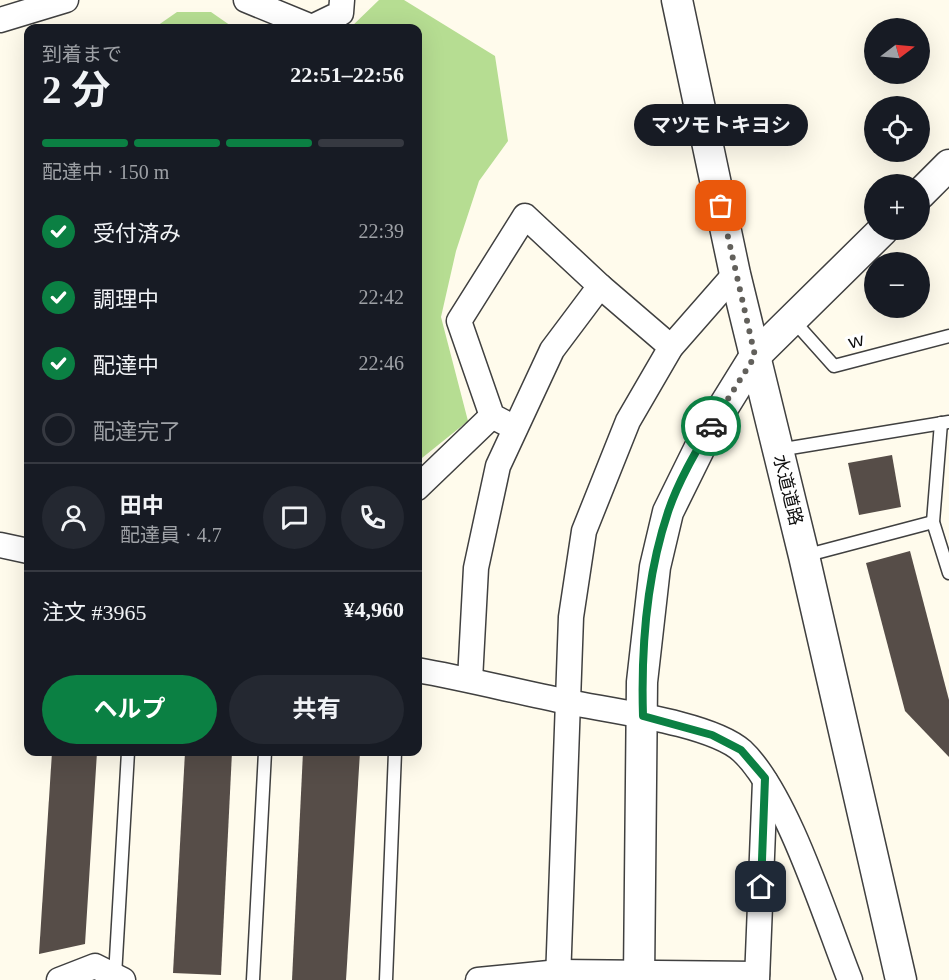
<!DOCTYPE html>
<html lang="ja">
<head>
<meta charset="utf-8">
<style>
	:root { --surface:#171b24; --page:#242831; --text:#f1f3f6; --muted:#9ea1a6; --line:#363941; --accent:#0b8043 }
	body { margin:0; font-family:"Times New Roman","Noto Sans JP",serif; background:var(--page); color:var(--text); height:100vh; display:flex; flex-direction:column; font-size:22px; white-space:nowrap }
	* { box-sizing:border-box; margin:0 }
	p { font-size:20px; color:var(--muted) }
	.icon { flex:none; width:33px; height:33px; fill:none; stroke:currentColor; stroke-width:2; stroke-linecap:round; stroke-linejoin:round }
	.map { position:relative; flex:1; overflow:hidden }
	.drawer { position:absolute; left:24px; top:24px; width:398px; height:732px; display:flex; flex-direction:column; background:var(--surface); border-radius:12px; box-shadow:0 6px 24px #0002 }
	.drawer>* { flex:none }
	.needle { width:39px; rotate:74deg }
	.buttons { position:absolute; left:864px; top:18px; display:grid; gap:12px }
	.buttons a { display:grid; place-items:center; width:66px; height:66px; border-radius:50%; background:var(--surface); box-shadow:0 6px 24px #0002; font-size:30px }
	.pin { position:absolute; display:grid; place-items:center; width:51px; height:51px; color:#fff; margin:-26px; border-radius:12px; box-shadow:0 3px 9px #0006 }
	.courier { position:absolute; display:grid; place-items:center; width:60px; height:60px; margin:-30px; border:4px solid #0b8043; border-radius:50%; background:#fff; color:#222; box-shadow:0 2px 8px #0007 }
	.bubble { position:absolute; height:42px; border-radius:21px; background:var(--surface); box-shadow:0 6px 24px #0002; font-size:20px; font-weight:700; line-height:42px; text-align:center }
	.head em { font-style:normal; font-weight:700 }
	.head div { display:flex; flex-direction:column-reverse }
	.head { display:flex; align-items:center; justify-content:space-between; height:102px; padding:0 18px }
	h1 { font-size:39px; font-weight:700; line-height:45px }
	.bar { display:grid; grid-template-columns:repeat(4,1fr); gap:9px 6px; align-content:center; height:72px; padding:0 18px }
	.bar i { height:8px; border-radius:4px; background:var(--line) }
	.bar .active { background:var(--accent) }
	.bar p { grid-column:span 4 }
	.line { display:flex; align-items:center; gap:15px; padding:0 18px; border-top:2px solid var(--line) }
	.line div { flex:1 }
	.round { display:grid; place-items:center; flex:none; width:63px; height:63px; border-radius:32px; background:var(--page) }
	ol { padding:0 18px; list-style:none }
	li { display:flex; align-items:center; gap:18px; height:66px }
	li p { margin-inline-start:auto }
	li .icon { padding:6px; border-radius:50%; background:var(--accent); color:#fff; stroke-width:4 }
	li:last-child { color:var(--muted) }
	li i { width:33px; height:33px; border:3px solid var(--line); border-radius:50% }
	.action { display:flex; gap:12px; margin-top:auto; padding:12px 18px }
	.action a { flex:1; height:69px; border-radius:36px; background:var(--accent); color:#fff; font-size:24px; font-weight:700; line-height:69px; text-align:center }
	.action a+a { background:var(--page); color:var(--text) }
	.map>svg:first-child { display:block }
</style>
</head>
<body>
<div class="map">
<svg width="949" height="980" viewBox="0 0 949 980">
	<rect width="100%" height="100%" fill="#fffbec"/>
	<g fill="#b6dd92">
		<path d="M379 0H404L495 56 508 141 479 181 456 251 441 317 468 421 417 462V28H350Z"/>
		<path d="M177 12H211L234 28H154Z"/>
	</g>
	<g fill="#564d48">
		<path d="M892 455 901 507 859 515 848 463Z"/>
		<path d="M910 551 949 700V757L905 711 866 563Z"/>
		<path d="M52 752H97L85 944 39 954Z"/>
		<path d="M185 752H232L221 975 173 973Z"/>
		<path d="M303 752H360L346 980H292Z"/>
	</g>
	<g fill="none" stroke-linecap="round" stroke-linejoin="round">
		<g stroke="#404040" stroke-width="15">
			<g id="service">
				<path d="M792 319 834 366 949 336"/>
				<path d="M941 423 933 522 949 573"/>
				<path d="M778 450 949 422"/>
				<path d="M804 556 933 522"/>
				<path d="M115 976 128 752"/>
				<path d="M253 980 265 752"/>
				<path d="M386 980 395 752"/>
			</g>
		</g>
		<g stroke="#404040" stroke-width="27">
			<g id="minor">
				<path d="M246 0 312 27 341 13 342 0"/>
				<path d="M0 20 66 0"/>
				<path d="M515 428 492 416 459 321 525 216 600 286 671 347"/>
				<path d="M417 488 492 416"/>
				<path d="M0 545 28 551"/>
				<path d="M417 670C468 679 518 692 568 702 611 711 711 723 742 751 787 793 826 920 850 980"/>
				<path d="M470 680 476 568 498 466 552 350 600 286"/>
				<path d="M59 980 95 966 123 980"/>
				<path d="M478 980 559 972 757 974"/>
				<path d="M558 980 571 617 584 531 628 421 671 347 735 274"/>
				<path d="M757 980 765 781"/>
			</g>
		</g>
		<g stroke="#404040" stroke-width="33">
			<g id="tertiary">
				<path d="M677 0 735 274 804 556 901 980"/>
				<path d="M920 194 949 165"/>
				<path d="M639 980 642 682 655 567 668 512 706 435 755 356 883 230"/>
			</g>
		</g>
		<use href="#service" stroke="#fff" stroke-width="12"/>
		<use href="#minor" stroke="#fff" stroke-width="24"/>
		<use href="#tertiary" stroke="#fff" stroke-width="30"/>
	</g>
	<g fill="none" stroke-linecap="round" stroke-linejoin="round">
		<path stroke="#62605b" stroke-width="6" stroke-dasharray="0 10.8" d="M711 426 755 356 721 206"/>
		<path stroke="#0b8043" stroke-width="8" d="M711 426C695 453 678 482 668 512 647 575 641 650 643 716L712 735 741 750 765 778 761 887"/>
	</g>
	<g text-anchor="middle" stroke-width="6" stroke-linejoin="round" paint-order="stroke">
		<g font-size="18" fill="#0d0d0d" stroke="#fff">
			<text transform="translate(856 341) rotate(-14)" y="6">ｗ</text>
			<text transform="translate(788 490) rotate(76)" y="6">水道道路</text>
		</g>
	</g>
</svg>
<div class="buttons">
<a><svg class="needle" viewBox="-14 -14 28 28"><path d="M0-13l5 13h-10z" fill="#e53935"/><path d="M0 13l5-13h-10z" fill="#9ea1a6"/></svg></a>
<a><svg class="icon" aria-label="locate" viewBox="0 0 24 24"><circle cx="12" cy="12" r="6"/><path d="M12 2v4M12 18v4M2 12h4M18 12h4"/></svg></a>
<a>+</a>
<a>−</a>
</div>
<div class="pin" style="left:721px;top:206px;background:#ea580c"><svg class="icon" aria-label="bag" viewBox="0 0 24 24"><path d="M5 8h14l-1 12H6zM9 8a3 3 0 0 1 6 0"/></svg></div>
<div class="pin" style="left:761px;top:887px;background:#1f2937"><svg class="icon" aria-label="home" viewBox="0 0 24 24"><path d="M3 11l9-7 9 7M6 9v11h12V9"/></svg></div>
<div class="courier" style="left:711px;top:426px"><svg class="icon" aria-label="car" viewBox="0 0 24 24"><path d="M5 17H2v-5l4-1 3-4h7l3 4 3 1v5h-3M9 17h6M6 11h13"/><circle cx="7" cy="17" r="2"/><circle cx="17" cy="17" r="2"/></svg></div>
<div class="bubble" style="left:634px;top:104px;width:174px">マツモトキヨシ</div>
<section class="drawer">
<div class="head"><div><h1>2 分</h1><p>到着まで</p></div><em>22:51–22:56</em></div>
<div class="bar"><i class="active"></i><i class="active"></i><i class="active"></i><i></i><p>配達中 · 150 m</p></div>
<ol>
<li><svg class="icon" aria-label="check" viewBox="0 0 24 24"><path d="M5 12l5 5 9-10"/></svg>受付済み<p>22:39</p></li>
<li><svg class="icon" aria-label="check" viewBox="0 0 24 24"><path d="M5 12l5 5 9-10"/></svg>調理中<p>22:42</p></li>
<li><svg class="icon" aria-label="check" viewBox="0 0 24 24"><path d="M5 12l5 5 9-10"/></svg>配達中<p>22:46</p></li>
<li><i></i>配達完了</li>
</ol>
<div class="line" style="height:108px"><a class="round"><svg class="icon" aria-label="person" viewBox="0 0 24 24"><circle cx="12" cy="8" r="4"/><path d="M4 21q1-7 8-7t8 7"/></svg></a><div><b>田中</b><p>配達員 · 4.7</p></div><a class="round"><svg class="icon" aria-label="chat" viewBox="0 0 24 24"><path d="M4 5h16v11H9l-5 4z"/></svg></a><a class="round"><svg class="icon" aria-label="phone" viewBox="0 0 24 24"><path d="M5 4h4l2 5-3 2q2 4 5 5l2-3 5 2v4C11 20 4 13 5 4z"/></svg></a></div>
<div class="line" style="height:78px"><div>注文 #3965</div><b>¥4,960</b></div>
<div class="action"><a>ヘルプ</a><a>共有</a></div>
</section>
</div>
</body>
</html>
